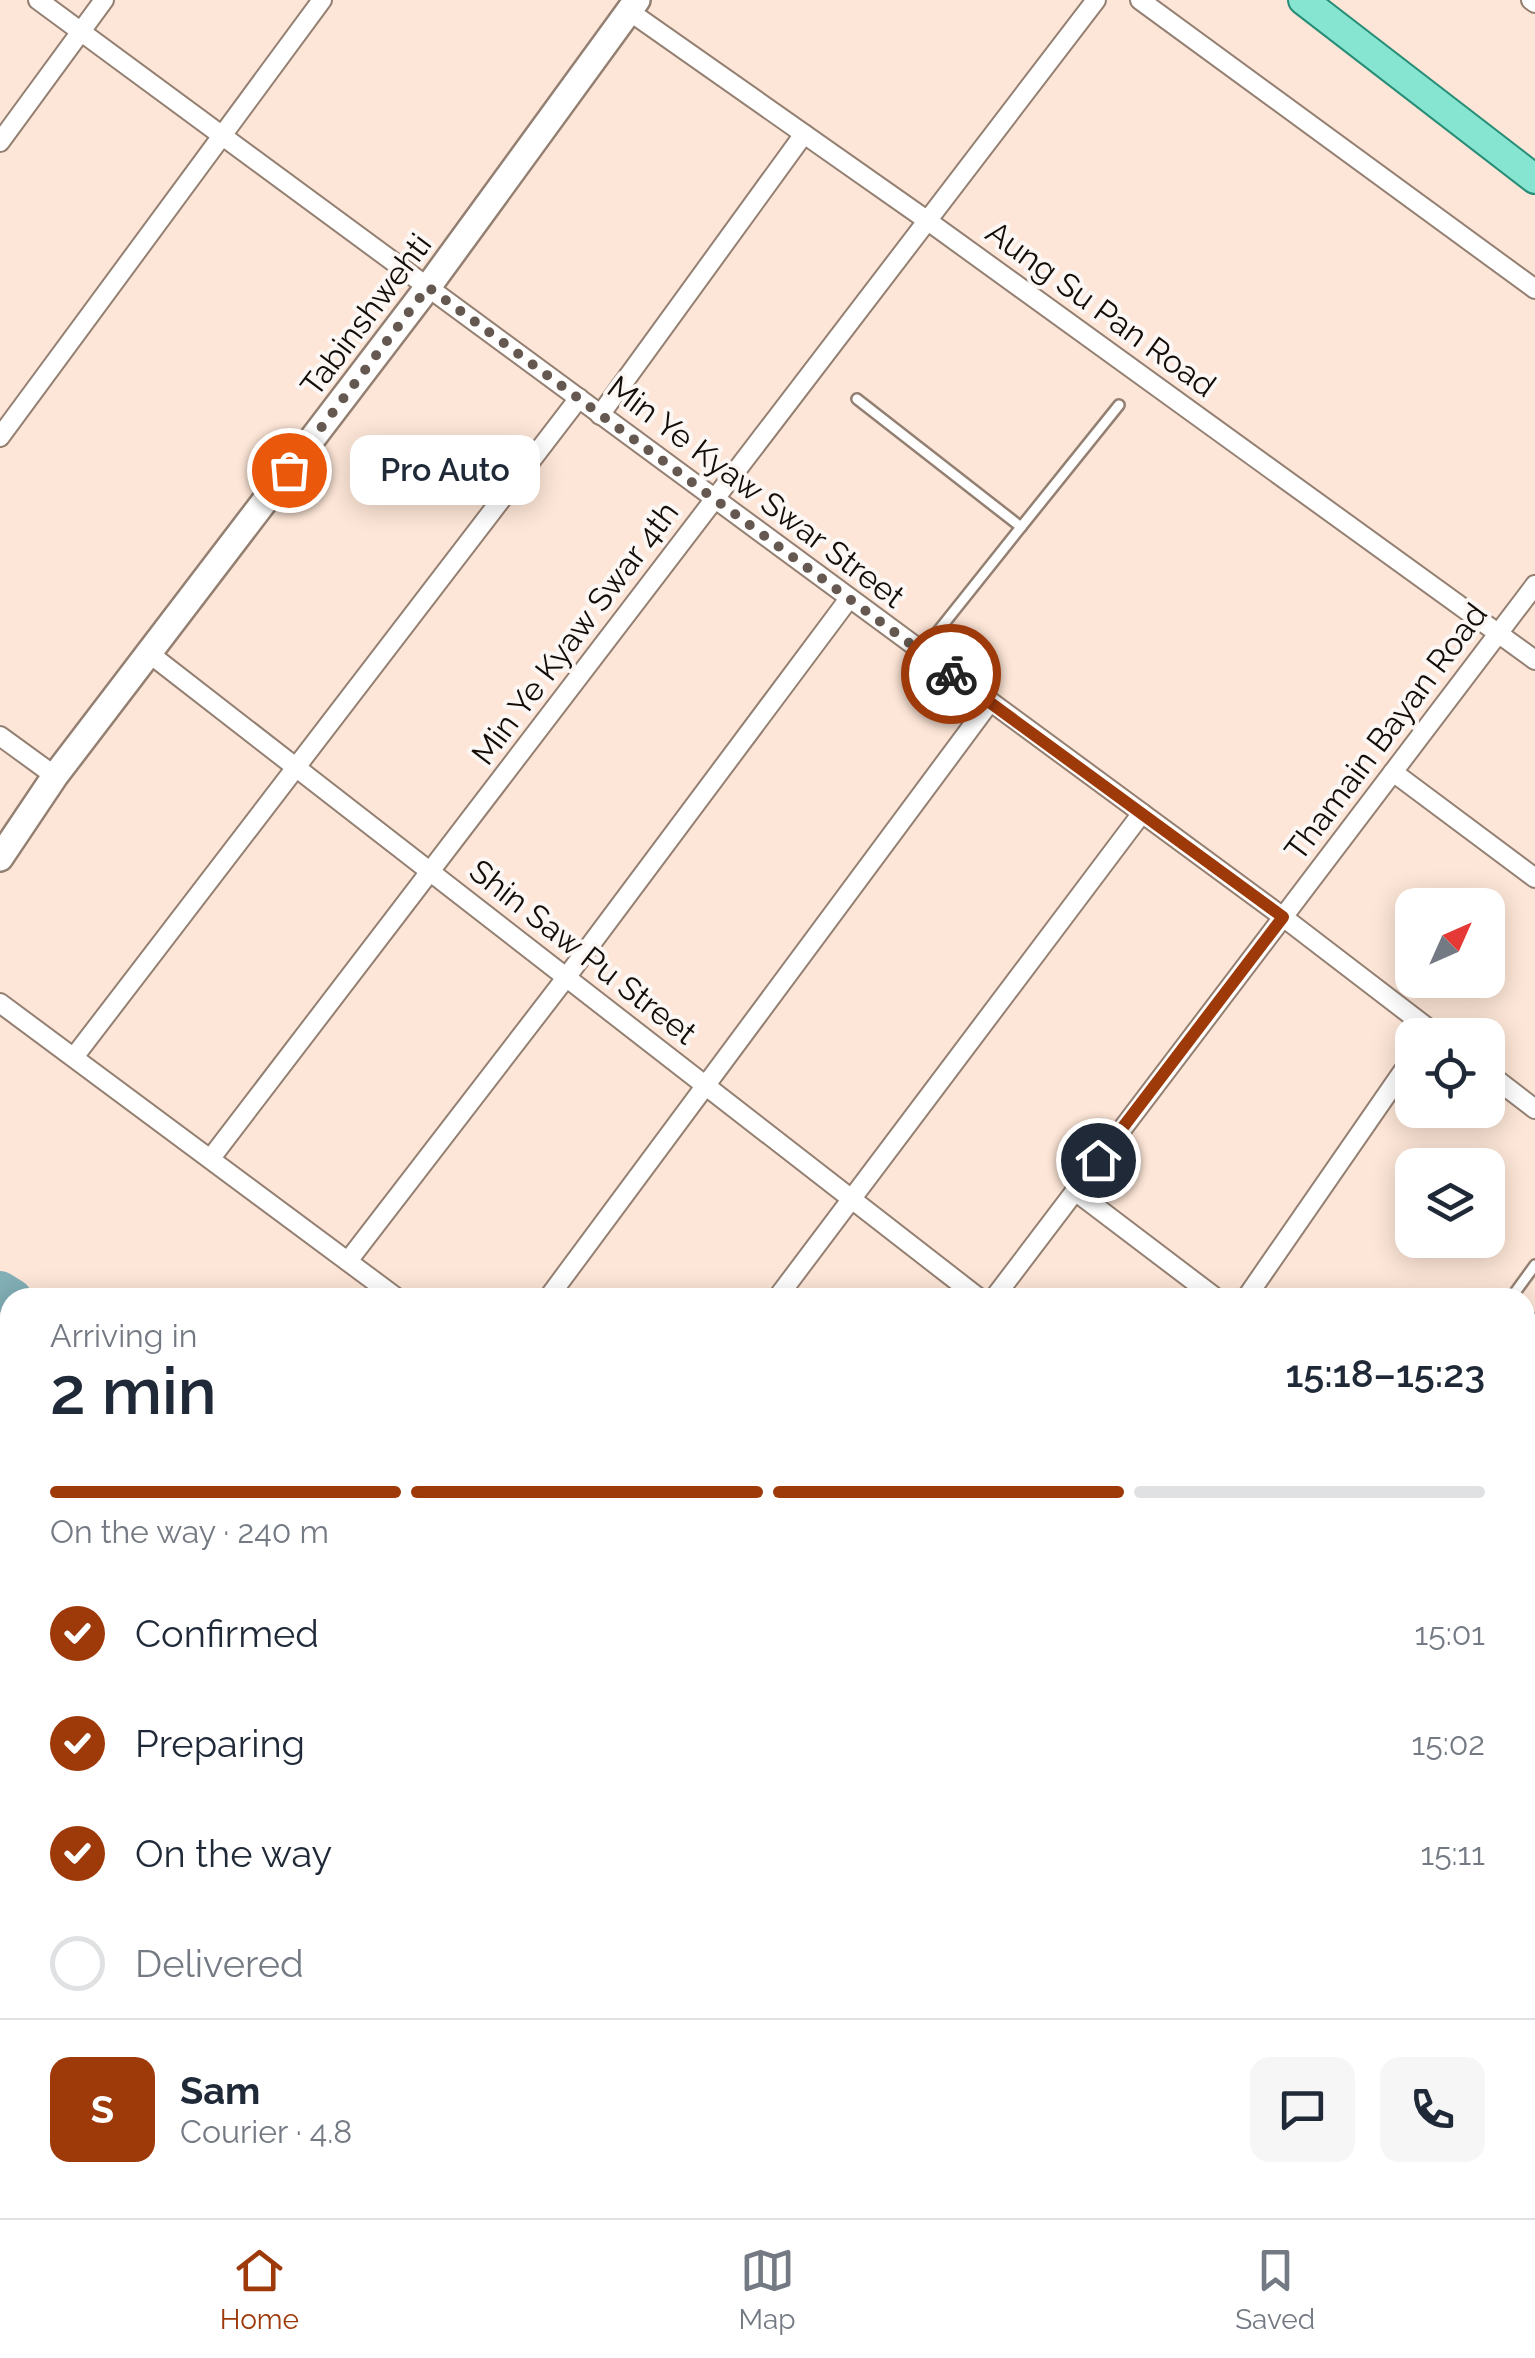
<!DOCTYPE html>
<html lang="en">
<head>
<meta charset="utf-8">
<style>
	:root { --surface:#fff; --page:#f6f6f7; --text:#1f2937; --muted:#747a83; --line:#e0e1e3; --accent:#9e390a }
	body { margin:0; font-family:Raleway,sans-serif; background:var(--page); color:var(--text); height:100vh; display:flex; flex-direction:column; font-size:38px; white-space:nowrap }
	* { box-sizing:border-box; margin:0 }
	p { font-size:32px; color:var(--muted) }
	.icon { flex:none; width:55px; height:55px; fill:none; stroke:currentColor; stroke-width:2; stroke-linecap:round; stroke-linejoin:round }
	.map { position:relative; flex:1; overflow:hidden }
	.panel { position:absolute; left:0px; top:1288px; width:1535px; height:932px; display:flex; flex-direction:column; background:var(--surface); border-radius:30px 30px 0 0; box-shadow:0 5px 25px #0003 }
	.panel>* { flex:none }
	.needle { width:65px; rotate:45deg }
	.tools { position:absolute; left:1395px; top:888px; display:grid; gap:20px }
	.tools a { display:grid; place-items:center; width:110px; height:110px; border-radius:20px; background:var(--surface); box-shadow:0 5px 25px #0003; font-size:50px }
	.pin { position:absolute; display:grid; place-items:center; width:85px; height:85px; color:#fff; margin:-42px; border:5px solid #fff; border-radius:50%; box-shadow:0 2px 10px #0007 }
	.courier { position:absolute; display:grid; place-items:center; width:100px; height:100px; margin:-50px; border:8px solid #9e390a; border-radius:50%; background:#fff; color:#222; box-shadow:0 2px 12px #0007 }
	.bubble { position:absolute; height:70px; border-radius:20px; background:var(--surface); box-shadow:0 5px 25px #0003; font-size:32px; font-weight:600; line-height:70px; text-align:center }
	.summary em { font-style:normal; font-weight:600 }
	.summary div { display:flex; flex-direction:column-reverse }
	.summary { display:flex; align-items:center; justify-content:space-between; height:170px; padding:0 50px }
	h1 { font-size:65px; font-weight:600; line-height:75px }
	.bar { display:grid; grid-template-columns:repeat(4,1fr); gap:15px 10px; align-content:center; height:120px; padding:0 50px }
	.bar i { height:12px; border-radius:8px; background:var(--line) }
	.bar .current { background:var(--accent) }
	.bar p { grid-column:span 4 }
	.line { display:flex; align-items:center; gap:25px; padding:0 50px; border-top:2px solid var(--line) }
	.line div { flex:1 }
	.round { display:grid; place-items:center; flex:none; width:105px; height:105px; border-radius:20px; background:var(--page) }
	ol { padding:0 50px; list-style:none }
	li { display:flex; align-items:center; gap:30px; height:110px }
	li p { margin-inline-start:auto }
	li .icon { padding:10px; border-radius:50%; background:var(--accent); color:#fff; stroke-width:4 }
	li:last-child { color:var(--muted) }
	li i { width:55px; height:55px; border:5px solid var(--line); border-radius:50% }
	.tabs { display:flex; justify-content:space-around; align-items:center; height:140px; border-top:2px solid var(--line); background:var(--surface); font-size:28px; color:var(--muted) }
	.tabs a { display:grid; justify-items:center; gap:5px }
	.tabs .current { color:var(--accent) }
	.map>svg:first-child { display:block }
</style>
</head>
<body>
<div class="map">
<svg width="1535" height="2218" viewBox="0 0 1535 2218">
	<rect width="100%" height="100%" fill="#fde6d7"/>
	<path fill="#82aeb6" d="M759 2210H957L952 2218H773Z"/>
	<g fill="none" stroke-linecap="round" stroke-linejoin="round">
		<g stroke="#82aeb6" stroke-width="38">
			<path d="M0 1290 13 1298"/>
			<path d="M1525 1932 1535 1928"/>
		</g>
		<g stroke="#948072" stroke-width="14">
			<g id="service">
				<path d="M857 399 1021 527 923 650"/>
				<path d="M1021 527 1119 405"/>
				<path d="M1511 1298 1535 1265"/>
				<path d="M0 1395 10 1387"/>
				<path d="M0 1487 10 1503"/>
			</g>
		</g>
		<g stroke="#948072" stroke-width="22">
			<g id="minor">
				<path d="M38 0 1283 917 1437 1035"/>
				<path d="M1140 0 1535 289"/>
				<path d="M1531 0 1535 3"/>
				<path d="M629 11 928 221 1535 660"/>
				<path d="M0 142 104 0"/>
				<path d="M600 415 804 134"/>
				<path d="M0 437 322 0"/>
				<path d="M150 654 979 1298"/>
				<path d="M0 736 55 776"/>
				<path d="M1393 772 1535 878"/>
				<path d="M0 1003 397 1298"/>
				<path d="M74 1057 579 398"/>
				<path d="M1488 1073 1535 1109"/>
				<path d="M211 1158 1096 0"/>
				<path d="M1075 1191 1216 1298"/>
				<path d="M348 1261 565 979 848 600"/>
				<path d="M548 1298 990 702"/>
				<path d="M777 1298 1142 813"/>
				<path d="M994 1298 1535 585"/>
				<path d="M1246 1298 1412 1058"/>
				<path d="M1525 1318 1535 1326"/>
				<path d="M1525 1541 1535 1549"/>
				<path d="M1525 1567 1535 1563"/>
				<path d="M1525 1768 1535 1764"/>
				<path d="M0 1789 10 1799"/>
				<path d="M0 2092 10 2103"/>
				<path d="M101 2210 108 2218"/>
				<path d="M357 2210 363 2218"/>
				<path d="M701 2210 707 2218"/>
				<path d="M492 2218 546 2210"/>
			</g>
		</g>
		<g stroke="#948072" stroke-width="30">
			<path id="secondary" d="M0 858 55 776 428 287 637 0"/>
		</g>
		<g stroke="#288d77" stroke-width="32">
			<path id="primary" d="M1303 0 1535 179"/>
		</g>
		<use href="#service" stroke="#fff" stroke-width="9"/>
		<use href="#minor" stroke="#fff" stroke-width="18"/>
		<use href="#secondary" stroke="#fff" stroke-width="25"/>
		<use href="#primary" stroke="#85e5d1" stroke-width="28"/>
	</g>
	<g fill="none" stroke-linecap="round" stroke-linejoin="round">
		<path stroke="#655850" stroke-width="10" stroke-dasharray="0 18" d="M289 470 428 287 951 674"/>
		<path stroke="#9e390a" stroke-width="12" d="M951 674 1283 917 1098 1160"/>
	</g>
	<g text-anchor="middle" stroke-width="8" stroke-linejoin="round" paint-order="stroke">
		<g font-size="32" fill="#130c07" stroke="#fcf7f4">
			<text transform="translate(1101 309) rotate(36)" y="11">Aung Su Pan Road</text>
			<text transform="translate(366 315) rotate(-53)" y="11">Tabinshwehti</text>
			<text transform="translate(756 492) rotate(37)" y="11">Min Ye Kyaw Swar Street</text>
			<text transform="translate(575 633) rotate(-53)" y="11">Min Ye Kyaw Swar 4th</text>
			<text transform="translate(1386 732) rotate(-53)" y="11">Thamain Bayan Road</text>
			<text transform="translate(583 952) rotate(38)" y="11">Shin Saw Pu Street</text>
		</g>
	</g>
</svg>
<div class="tools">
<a><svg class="needle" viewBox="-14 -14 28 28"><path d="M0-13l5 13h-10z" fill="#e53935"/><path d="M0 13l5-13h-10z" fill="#747a83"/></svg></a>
<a><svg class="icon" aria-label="locate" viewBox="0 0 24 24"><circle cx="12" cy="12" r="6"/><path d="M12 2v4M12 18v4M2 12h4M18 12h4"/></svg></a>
<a><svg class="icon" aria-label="layers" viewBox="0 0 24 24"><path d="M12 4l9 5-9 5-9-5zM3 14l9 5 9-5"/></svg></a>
</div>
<div class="pin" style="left:289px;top:470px;background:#ea580c"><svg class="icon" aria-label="bag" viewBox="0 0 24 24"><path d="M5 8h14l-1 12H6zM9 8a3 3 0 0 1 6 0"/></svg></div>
<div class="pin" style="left:1098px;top:1160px;background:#1f2937"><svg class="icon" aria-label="home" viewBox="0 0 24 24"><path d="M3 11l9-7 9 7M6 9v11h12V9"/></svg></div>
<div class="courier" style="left:951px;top:674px"><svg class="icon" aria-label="bike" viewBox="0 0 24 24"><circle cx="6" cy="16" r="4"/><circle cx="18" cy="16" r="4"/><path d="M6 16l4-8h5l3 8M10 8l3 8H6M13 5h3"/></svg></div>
<div class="bubble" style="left:350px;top:435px;width:190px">Pro Auto</div>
<section class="panel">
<div class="summary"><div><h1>2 min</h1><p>Arriving in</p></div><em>15:18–15:23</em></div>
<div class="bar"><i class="current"></i><i class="current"></i><i class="current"></i><i></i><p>On the way · 240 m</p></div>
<ol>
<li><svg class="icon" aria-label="check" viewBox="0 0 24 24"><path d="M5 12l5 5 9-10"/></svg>Confirmed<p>15:01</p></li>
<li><svg class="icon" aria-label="check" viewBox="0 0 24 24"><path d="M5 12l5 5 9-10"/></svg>Preparing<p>15:02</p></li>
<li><svg class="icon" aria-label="check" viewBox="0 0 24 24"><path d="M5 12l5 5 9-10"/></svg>On the way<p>15:11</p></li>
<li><i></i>Delivered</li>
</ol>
<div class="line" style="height:180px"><b class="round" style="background:var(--accent);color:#fff">S</b><div><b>Sam</b><p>Courier · 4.8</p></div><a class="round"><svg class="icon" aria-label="chat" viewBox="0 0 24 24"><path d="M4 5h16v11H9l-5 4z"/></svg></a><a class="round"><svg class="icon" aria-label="phone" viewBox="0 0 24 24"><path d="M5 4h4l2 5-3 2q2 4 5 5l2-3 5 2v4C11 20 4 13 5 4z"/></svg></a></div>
</section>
</div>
<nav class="tabs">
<a class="current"><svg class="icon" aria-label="home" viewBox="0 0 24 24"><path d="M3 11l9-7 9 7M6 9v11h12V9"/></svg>Home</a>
<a><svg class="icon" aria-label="map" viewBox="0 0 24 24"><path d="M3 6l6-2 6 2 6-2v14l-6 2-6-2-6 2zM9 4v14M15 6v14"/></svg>Map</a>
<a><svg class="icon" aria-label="saved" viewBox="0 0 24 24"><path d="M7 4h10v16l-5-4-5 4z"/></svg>Saved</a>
</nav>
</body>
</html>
